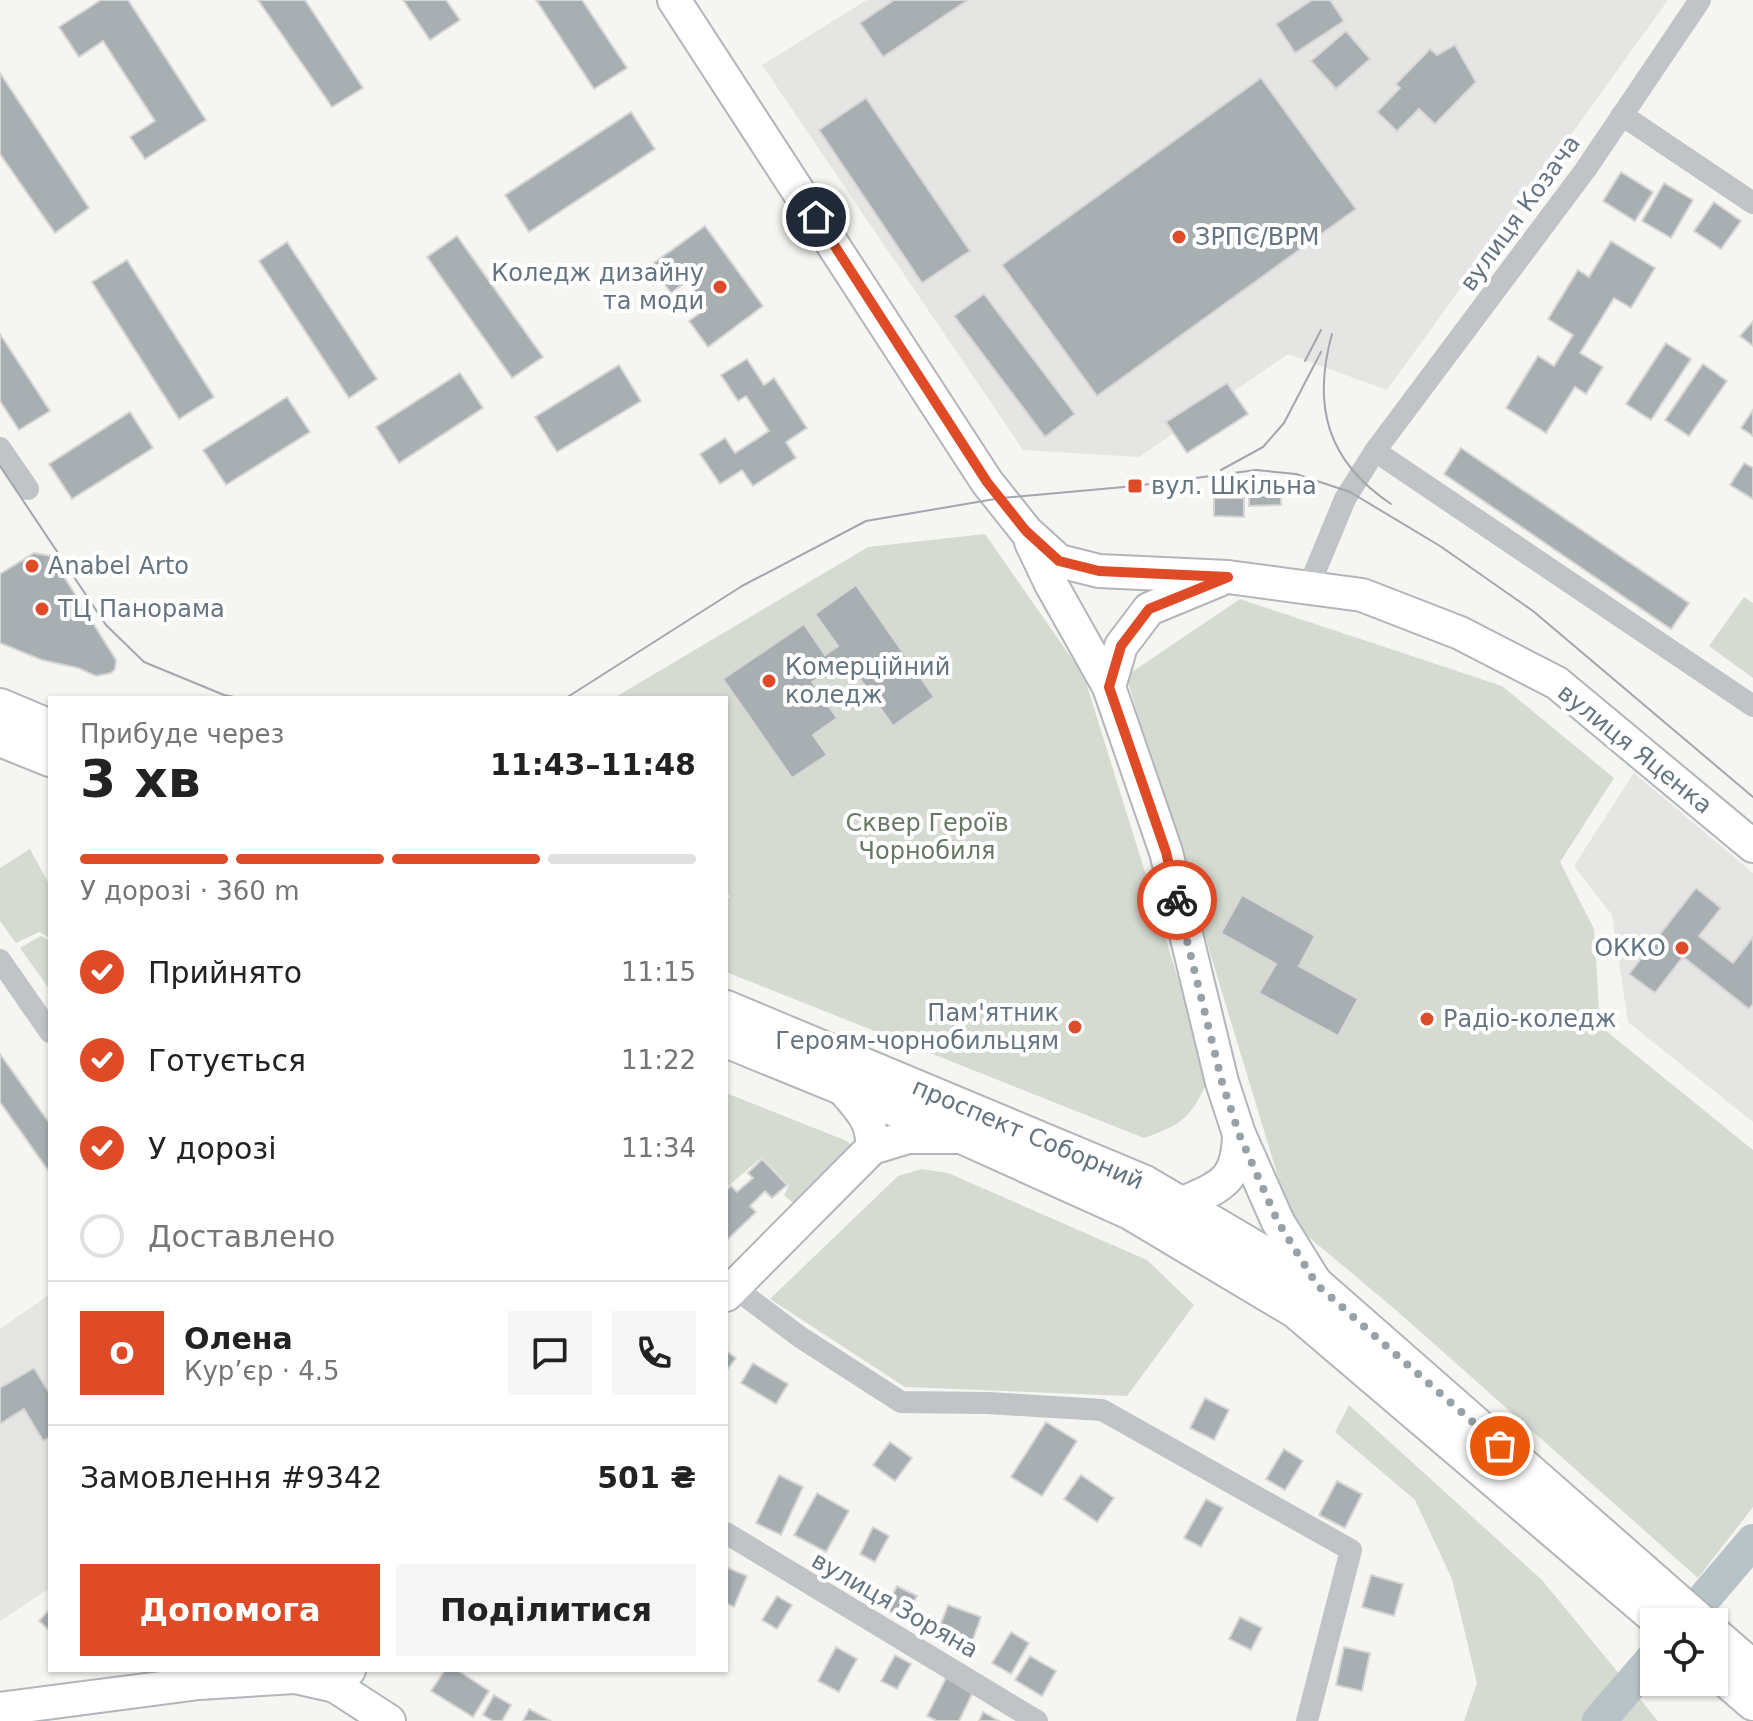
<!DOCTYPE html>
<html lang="uk">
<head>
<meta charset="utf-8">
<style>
	:root { --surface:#fff; --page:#f6f6f6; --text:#222; --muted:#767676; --line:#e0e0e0; --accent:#df4b26 }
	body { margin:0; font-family:"DejaVu Sans",sans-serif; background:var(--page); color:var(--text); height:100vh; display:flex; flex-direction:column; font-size:30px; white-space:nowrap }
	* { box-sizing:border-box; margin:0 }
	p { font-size:26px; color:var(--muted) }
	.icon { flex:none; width:44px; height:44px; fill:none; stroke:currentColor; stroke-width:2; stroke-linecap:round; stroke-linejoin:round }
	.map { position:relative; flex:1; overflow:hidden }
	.drawer { position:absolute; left:48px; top:696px; width:680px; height:976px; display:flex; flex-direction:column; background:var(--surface); border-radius:0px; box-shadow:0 2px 6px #0004 }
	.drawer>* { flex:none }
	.controls { position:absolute; left:1640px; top:1608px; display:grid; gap:16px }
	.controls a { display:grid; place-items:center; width:88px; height:88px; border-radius:0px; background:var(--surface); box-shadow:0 2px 6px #0004; font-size:40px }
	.pin { position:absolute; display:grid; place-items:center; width:68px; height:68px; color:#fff; margin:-34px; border:4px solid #fff; border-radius:50%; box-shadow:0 2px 8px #0007 }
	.courier { position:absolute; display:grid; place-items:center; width:80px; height:80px; margin:-40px; border:6px solid #df4b26; border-radius:50%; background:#fff; color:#222; box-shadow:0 2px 10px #0007 }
	.head em { font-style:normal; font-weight:600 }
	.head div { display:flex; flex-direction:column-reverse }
	.head { display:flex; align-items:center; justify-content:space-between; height:136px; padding:0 32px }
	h1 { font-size:52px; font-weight:600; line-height:60px }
	.bar { display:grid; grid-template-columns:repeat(4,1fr); gap:12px 8px; align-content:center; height:96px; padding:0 32px }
	.bar i { height:10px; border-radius:6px; background:var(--line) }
	.bar .on { background:var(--accent) }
	.bar p { grid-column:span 4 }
	.line { display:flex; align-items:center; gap:20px; padding:0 32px; border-top:2px solid var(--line) }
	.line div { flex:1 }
	.round { display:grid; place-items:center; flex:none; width:84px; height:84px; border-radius:0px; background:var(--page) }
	ol { padding:0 32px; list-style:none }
	li { display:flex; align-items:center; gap:24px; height:88px }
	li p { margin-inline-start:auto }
	li .icon { padding:8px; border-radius:50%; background:var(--accent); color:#fff; stroke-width:4 }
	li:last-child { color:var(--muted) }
	li i { width:44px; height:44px; border:4px solid var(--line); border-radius:50% }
	.action { display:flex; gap:16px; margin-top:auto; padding:16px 32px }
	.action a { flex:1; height:92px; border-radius:0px; background:var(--accent); color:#fff; font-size:32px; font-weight:600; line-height:92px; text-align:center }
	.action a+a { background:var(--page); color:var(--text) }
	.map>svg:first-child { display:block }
</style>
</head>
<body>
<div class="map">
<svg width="1753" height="1721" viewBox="0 0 1753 1721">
	<rect width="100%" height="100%" fill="#f5f5f1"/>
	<g fill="#e5e6e4">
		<path d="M867 0H1668L1387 390 1288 354 1139 457 1023 450 762 65Z"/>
		<path d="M1634 773 1753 873V1122L1628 1022 1612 915 1574 866Z"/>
		<path d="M50 1294V1588L0 1621V1329Z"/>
	</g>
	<g fill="#d6dbd2">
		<path d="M985 534 1084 676 1209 1078C1191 1117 1184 1124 1144 1138L726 972V900L730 897 726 891V698H614L868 547Z"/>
		<path d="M1744 597 1753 603V678L1709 646Z"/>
		<path d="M1240 599 1502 686 1614 778 1560 862 1594 929 1600 1026 1753 1150V1507L1698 1578 1397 1311 1292 1223 1126 676Z"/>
		<path d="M30 849 50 886V938L39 932 16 943 0 921V868Z"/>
		<path d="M41 936 50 941V990L20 948Z"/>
		<path d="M726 1093 847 1141 857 1151 801 1206 794 1204 784 1195 789 1185 762 1157 726 1188Z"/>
		<path d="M922 1169 948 1173 1147 1260 1194 1305 1127 1396 905 1387 770 1299 898 1176Z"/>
		<path d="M1349 1405 1542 1580 1658 1721H1464L1477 1683 1452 1579 1415 1500 1335 1432Z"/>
	</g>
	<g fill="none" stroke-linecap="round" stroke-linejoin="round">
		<g stroke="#b7c3c7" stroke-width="34">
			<path d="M1684 1622 1753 1541"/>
			<path d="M1599 1721 1654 1657"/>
		</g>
	</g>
	<g fill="#a7afb3" stroke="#d6d6d4" stroke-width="2">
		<path d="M101 0H128L206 120 145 159 130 137 155 121 103 41 79 57 59 27Z"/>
		<path d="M258 0H305L363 88 332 107Z"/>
		<path d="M403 0H446L460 20 430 40Z"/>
		<path d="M536 0H582L627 68 594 89Z"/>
		<path d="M894 0H968L883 57 860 23Z"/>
		<path d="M1312 0H1330L1344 21 1295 53 1276 24Z"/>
		<path d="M1346 31 1370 59 1336 89 1311 61Z"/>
		<path d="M1455 45 1476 82 1435 124 1419 109 1397 131 1377 112 1400 88 1396 84 1430 49 1437 55Z"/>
		<path d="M0 73 89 208 55 233 0 154Z"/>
		<path d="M1261 78 1356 209 1097 396 1002 265Z"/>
		<path d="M866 98 970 251 922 283 819 130Z"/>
		<path d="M631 112 655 149 529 232 505 195Z"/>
		<path d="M1621 172 1653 192 1635 221 1603 201Z"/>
		<path d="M1664 183 1693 200 1671 238 1642 221Z"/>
		<path d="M1714 202 1741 221 1721 249 1694 231Z"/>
		<path d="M705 226 763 306 708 347 689 321 707 308 687 281 671 293 651 265Z"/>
		<path d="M457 236 543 357 512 378 427 257Z"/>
		<path d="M1611 241 1655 268 1631 308 1614 298 1580 353 1603 367 1586 394 1575 387 1546 433 1506 408 1538 356 1554 366 1573 335 1548 319 1578 270 1589 277Z"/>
		<path d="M287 242 377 379 349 398 259 261Z"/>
		<path d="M127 260 214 397 179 419 92 282Z"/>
		<path d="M984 294 1075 414 1045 437 954 316Z"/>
		<path d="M1753 321V346L1740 336Z"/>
		<path d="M0 334 50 411 19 430 0 401Z"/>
		<path d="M1666 343 1691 359 1651 420 1626 404Z"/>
		<path d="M747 359 764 385 774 378 807 428 786 442 796 458 753 486 742 470 720 484 700 454 725 438 735 453 769 431 746 396 738 401 721 375Z"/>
		<path d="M1703 364 1727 381 1689 436 1665 420Z"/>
		<path d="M619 365 641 401 557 452 535 417Z"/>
		<path d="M460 373 483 408 399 463 376 427Z"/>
		<path d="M1227 383 1248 414 1187 453 1166 422Z"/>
		<path d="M287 397 310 432 226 485 203 450Z"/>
		<path d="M1753 410V436L1741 428Z"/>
		<path d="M130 412 153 448 72 499 49 464Z"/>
		<path d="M1461 448 1689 603 1671 629 1444 474Z"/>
		<path d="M1744 463 1753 468V499L1730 485Z"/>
		<path d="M1249 486H1281V505L1249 506Z"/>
		<path d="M1214 498H1244V517L1214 516Z"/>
		<path d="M34 553 51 556 116 660 115 669 111 673 96 676 78 668 42 660 0 643V574Z"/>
		<path d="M856 585 934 697 893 726 846 659 812 682 837 718 813 735 827 755 792 778 723 679 804 624 825 655 838 646 815 614Z"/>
		<path d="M1696 888 1721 908 1699 936 1733 963 1753 937V1004L1749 1009 1683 957 1655 993 1629 974Z"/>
		<path d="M1242 895 1315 936 1299 966 1358 999 1338 1036 1259 993 1276 964 1221 933Z"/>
		<path d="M0 1054 50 1124V1173L0 1102Z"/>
		<path d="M762 1159 787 1185 772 1198 765 1191 750 1206 756 1212 726 1241V1190L731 1186 737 1192 753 1178 748 1173Z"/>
		<path d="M726 1351 736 1358 726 1371Z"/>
		<path d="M753 1363 788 1384 776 1404 741 1383Z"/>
		<path d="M34 1368 50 1394V1437L43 1441 24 1409 0 1424V1388Z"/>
		<path d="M1205 1398 1229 1410 1214 1440 1190 1428Z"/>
		<path d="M1046 1422 1077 1441 1042 1496 1011 1477Z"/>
		<path d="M890 1442 912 1458 895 1481 873 1465Z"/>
		<path d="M1284 1449 1303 1461 1285 1490 1266 1479Z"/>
		<path d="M779 1475 803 1487 781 1535 756 1523Z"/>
		<path d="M1081 1475 1114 1498 1097 1522 1064 1499Z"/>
		<path d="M1337 1481 1362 1494 1345 1528 1319 1515Z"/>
		<path d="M817 1493 849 1511 826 1552 794 1535Z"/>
		<path d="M1206 1499 1223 1508 1201 1547 1184 1538Z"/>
		<path d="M873 1527 889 1536 875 1562 860 1554Z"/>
		<path d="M726 1567 747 1576 734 1607 726 1603Z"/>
		<path d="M1371 1575 1403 1584 1394 1616 1362 1607Z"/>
		<path d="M897 1586 917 1596 905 1619 885 1609Z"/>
		<path d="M777 1596 792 1605 777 1629 762 1620Z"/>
		<path d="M948 1605 981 1617 970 1647 937 1634Z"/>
		<path d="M50 1609V1631L39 1621Z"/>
		<path d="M1240 1617 1262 1628 1251 1650 1229 1639Z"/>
		<path d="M1011 1632 1029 1643 1011 1674 992 1663Z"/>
		<path d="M836 1647 857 1659 839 1692 818 1681Z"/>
		<path d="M1344 1647 1370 1653 1362 1691 1336 1685Z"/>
		<path d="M895 1655 911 1664 897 1689 881 1681Z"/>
		<path d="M1030 1656 1056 1671 1042 1696 1015 1680Z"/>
		<path d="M445 1670H457L489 1691 473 1717 431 1691Z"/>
		<path d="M947 1676 974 1690 959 1721H937L927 1716Z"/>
		<path d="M494 1695 511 1705 502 1721H493L483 1715Z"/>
		<path d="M529 1709 551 1721H523Z"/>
		<path d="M983 1712 999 1721H979Z"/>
	</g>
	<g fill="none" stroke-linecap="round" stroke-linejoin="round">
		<g stroke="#b0b6ba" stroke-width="36">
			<g id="secondary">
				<path d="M674 0 987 482 1026 531 1059 561 1099 571 1228 577 1362 595 1460 633 1557 683 1753 846"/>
				<path d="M1031 542 1051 584 1109 687 1166 852 1222 1082 1239 1134 1278 1222 1317 1285"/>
				<path d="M1109 687 1121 646 1149 609 1219 580"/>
				<path d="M843 1089C859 1108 874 1121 872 1148"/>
				<path d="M1181 1204C1221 1186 1238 1182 1239 1134"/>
				<path d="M726 1295 872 1148 908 1137H959"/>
				<path d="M335 1686 389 1721"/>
				<path d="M0 1709 199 1683 295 1677 335 1686 349 1670"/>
			</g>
		</g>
		<g stroke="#b1b6b9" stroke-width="38">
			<g id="primary">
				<path d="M0 706 50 727"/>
				<path d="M0 739 50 759"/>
				<path d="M726 1008 1145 1183 1317 1285 1701 1622"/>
				<path d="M726 1040 966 1138 1130 1212 1296 1311 1661 1622"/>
				<path d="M1714 1634 1753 1668"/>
				<path d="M1714 1669 1753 1703"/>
			</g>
		</g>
		<g stroke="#c0c4c7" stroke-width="22">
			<path d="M1622 115 1753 203"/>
			<path d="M0 448 28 489"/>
			<path d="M1375 451 1753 706"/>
			<path d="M1309 586 1345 499 1375 451 1586 169 1700 0"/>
			<path d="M0 960 50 1032"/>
			<path d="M738 1284 748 1298 800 1337 901 1402 987 1403 1102 1410 1351 1550 1307 1721"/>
			<path d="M726 1533 1037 1721"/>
		</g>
		<use href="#secondary" stroke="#fff" stroke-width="32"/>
		<use href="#primary" stroke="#fff" stroke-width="34"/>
		<g stroke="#a1a7ac" stroke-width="2">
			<path d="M1332 334C1312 406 1327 461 1391 504"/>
			<path d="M1305 361 1321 330"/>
			<path d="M0 466 106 625 144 662 224 695 239 698"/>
			<path d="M1221 470 1263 447 1284 423 1321 352"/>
			<path d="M566 698 742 586 866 521 1001 498 1135 486 1256 470 1296 474 1350 492 1440 546 1533 611 1753 797"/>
		</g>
	</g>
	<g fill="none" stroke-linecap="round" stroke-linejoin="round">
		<path stroke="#97a2a8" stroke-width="8" stroke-dasharray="0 14.4" d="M1177 900 1222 1082 1239 1134 1278 1222 1317 1285 1500 1446"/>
		<path stroke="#df4b26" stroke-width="10" d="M816 217 987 482 1026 531 1059 561 1099 571 1228 577 1149 609 1121 646 1109 687 1166 852 1177 900"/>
	</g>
	<g fill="#df4b26" stroke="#fff" stroke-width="3">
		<circle cx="1179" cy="237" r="8"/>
		<circle cx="720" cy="287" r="8"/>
		<rect x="1127" y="478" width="16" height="16" rx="4"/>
		<circle cx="32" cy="566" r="8"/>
		<circle cx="42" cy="609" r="8"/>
		<circle cx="769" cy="681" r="8"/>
		<circle cx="1682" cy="948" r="8"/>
		<circle cx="1427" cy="1019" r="8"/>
		<circle cx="1075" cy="1027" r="8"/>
	</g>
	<g text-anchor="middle" stroke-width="8" stroke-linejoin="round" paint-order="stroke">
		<g font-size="24" fill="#647581" stroke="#fff">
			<text transform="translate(1520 213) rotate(-54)" y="8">вулиця Козача</text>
			<text transform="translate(1635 749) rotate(39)" y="8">вулиця Яценка</text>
			<text transform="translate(1028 1134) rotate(23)" y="8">проспект Соборний</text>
			<text transform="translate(895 1605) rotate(30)" y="8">вулиця Зоряна</text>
		</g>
		<g font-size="24" fill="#647581" stroke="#fff" text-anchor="start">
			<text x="1195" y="245">ЗРПС/ВРМ</text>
			<text x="704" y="281" text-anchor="end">Коледж дизайну<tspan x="704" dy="28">та моди</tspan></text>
			<text x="1151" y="494">вул. Шкільна</text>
			<text x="48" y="574">Anabel Arto</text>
			<text x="58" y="617">ТЦ Панорама</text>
			<text x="785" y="675">Комерційний<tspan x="785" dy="28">коледж</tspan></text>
			<text x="1666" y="956" text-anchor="end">ОККО</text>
			<text x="1059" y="1021" text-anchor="end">Пам'ятник<tspan x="1059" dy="28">Героям-чорнобильцям</tspan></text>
			<text x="1443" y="1027">Радіо-коледж</text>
		</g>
		<g font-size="24" fill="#687963" stroke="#fff">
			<text x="927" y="831">Сквер Героїв<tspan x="927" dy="28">Чорнобиля</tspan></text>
		</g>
	</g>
</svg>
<div class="controls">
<a><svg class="icon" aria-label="locate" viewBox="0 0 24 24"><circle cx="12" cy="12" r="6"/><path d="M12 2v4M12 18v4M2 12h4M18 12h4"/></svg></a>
</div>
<div class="pin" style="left:1500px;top:1446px;background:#ea580c"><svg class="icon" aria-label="bag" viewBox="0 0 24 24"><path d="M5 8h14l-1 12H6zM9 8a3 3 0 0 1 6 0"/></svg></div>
<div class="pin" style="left:816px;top:217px;background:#1f2937"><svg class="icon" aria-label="home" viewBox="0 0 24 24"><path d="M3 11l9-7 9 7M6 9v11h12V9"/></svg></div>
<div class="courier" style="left:1177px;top:900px"><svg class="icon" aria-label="bike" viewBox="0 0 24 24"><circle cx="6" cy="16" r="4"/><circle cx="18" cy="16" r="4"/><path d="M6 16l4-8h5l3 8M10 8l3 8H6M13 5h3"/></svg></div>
<section class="drawer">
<div class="head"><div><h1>3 хв</h1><p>Прибуде через</p></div><em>11:43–11:48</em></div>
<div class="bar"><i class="on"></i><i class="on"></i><i class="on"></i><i></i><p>У дорозі · 360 m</p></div>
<ol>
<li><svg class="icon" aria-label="check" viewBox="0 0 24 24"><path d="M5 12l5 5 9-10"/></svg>Прийнято<p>11:15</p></li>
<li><svg class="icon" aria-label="check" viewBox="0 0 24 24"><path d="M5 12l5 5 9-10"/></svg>Готується<p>11:22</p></li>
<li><svg class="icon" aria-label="check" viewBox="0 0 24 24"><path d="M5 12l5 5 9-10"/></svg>У дорозі<p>11:34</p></li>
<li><i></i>Доставлено</li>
</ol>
<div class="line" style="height:144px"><b class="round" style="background:var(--accent);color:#fff">О</b><div><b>Олена</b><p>Кур’єр · 4.5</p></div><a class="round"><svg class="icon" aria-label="chat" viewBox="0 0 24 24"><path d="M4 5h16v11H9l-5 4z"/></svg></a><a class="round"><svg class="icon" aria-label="phone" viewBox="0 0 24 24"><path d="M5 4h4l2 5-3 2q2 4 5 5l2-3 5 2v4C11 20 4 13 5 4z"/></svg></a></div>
<div class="line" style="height:104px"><div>Замовлення #9342</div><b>501 ₴</b></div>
<div class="action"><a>Допомога</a><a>Поділитися</a></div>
</section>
</div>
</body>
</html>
